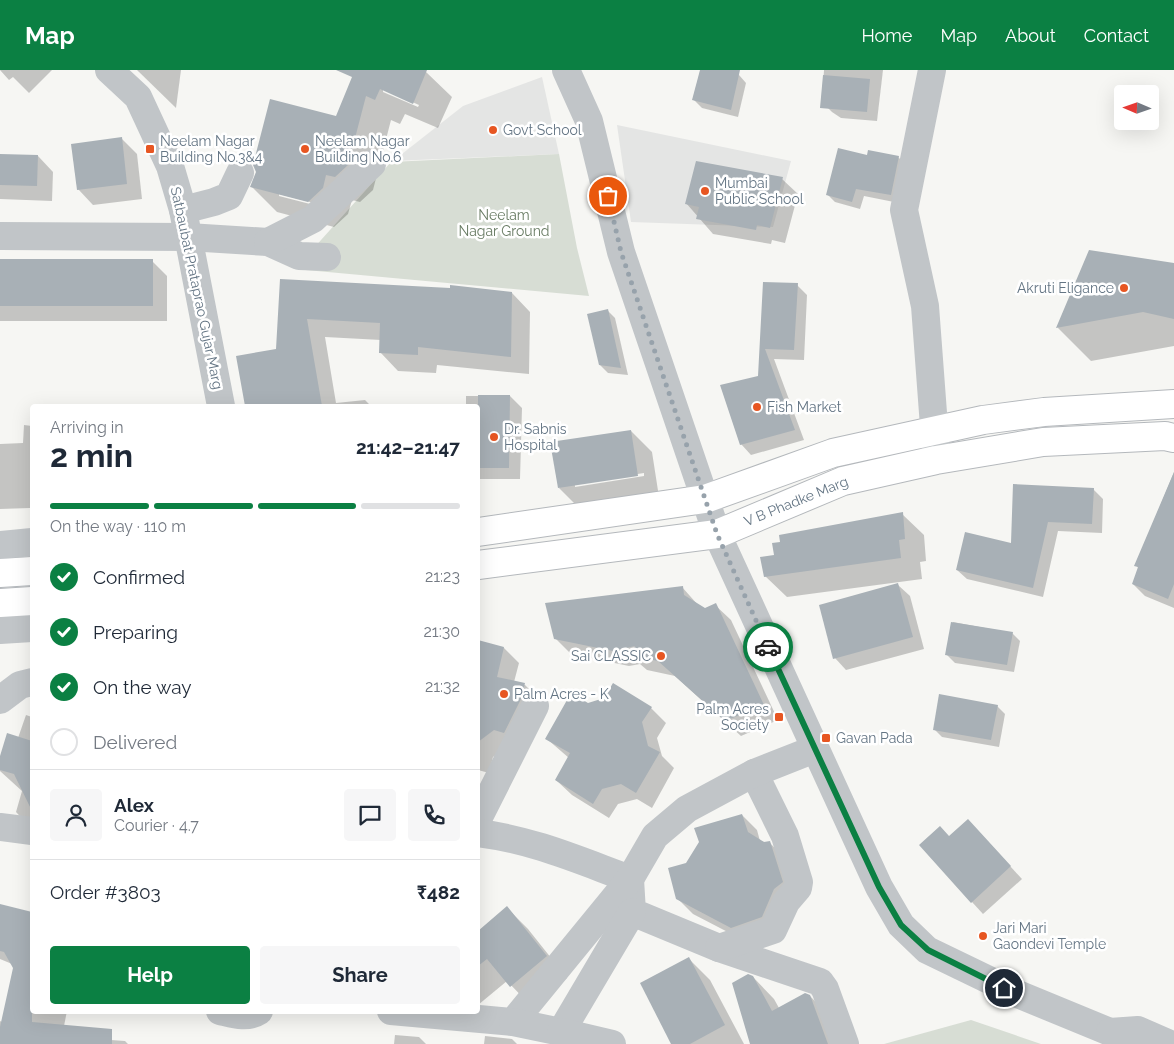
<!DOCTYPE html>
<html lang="en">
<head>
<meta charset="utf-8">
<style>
	:root { --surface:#fff; --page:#f6f6f7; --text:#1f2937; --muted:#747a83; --line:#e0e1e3; --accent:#0b8043 }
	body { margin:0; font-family:Raleway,sans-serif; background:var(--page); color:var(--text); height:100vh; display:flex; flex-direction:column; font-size:19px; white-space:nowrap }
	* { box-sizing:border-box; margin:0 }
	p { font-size:16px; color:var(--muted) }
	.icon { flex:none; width:28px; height:28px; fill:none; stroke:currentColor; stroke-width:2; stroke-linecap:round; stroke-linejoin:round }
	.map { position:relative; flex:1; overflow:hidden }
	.sheet { position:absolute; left:30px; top:334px; width:450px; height:610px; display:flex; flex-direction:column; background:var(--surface); border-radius:5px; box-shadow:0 5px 20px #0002 }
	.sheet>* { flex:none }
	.needle { width:32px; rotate:272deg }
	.fabs { position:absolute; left:1114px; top:15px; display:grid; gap:10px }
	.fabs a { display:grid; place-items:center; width:45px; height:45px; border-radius:5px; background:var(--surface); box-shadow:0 5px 20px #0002; font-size:25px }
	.pin { position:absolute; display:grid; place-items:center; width:42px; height:42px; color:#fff; margin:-21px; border:2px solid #fff; border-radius:50%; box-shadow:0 1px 5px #0007 }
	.courier { position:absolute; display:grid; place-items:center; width:50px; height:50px; margin:-25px; border:4px solid #0b8043; border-radius:50%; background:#fff; color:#222; box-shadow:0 1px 6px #0007 }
	.overview em { font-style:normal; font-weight:700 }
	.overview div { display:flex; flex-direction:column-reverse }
	.overview { display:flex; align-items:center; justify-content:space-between; height:85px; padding:0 20px }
	h1 { font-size:32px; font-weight:700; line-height:38px }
	.bar { display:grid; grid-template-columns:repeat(4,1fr); gap:8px 5px; align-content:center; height:60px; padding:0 20px }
	.bar i { height:6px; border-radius:4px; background:var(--line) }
	.bar .current { background:var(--accent) }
	.bar p { grid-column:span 4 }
	.line { display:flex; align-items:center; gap:12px; padding:0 20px; border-top:1px solid var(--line) }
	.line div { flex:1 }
	.round { display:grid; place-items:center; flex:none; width:52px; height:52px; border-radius:5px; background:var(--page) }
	ol { padding:0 20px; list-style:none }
	li { display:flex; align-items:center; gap:15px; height:55px }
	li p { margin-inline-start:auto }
	li .icon { padding:5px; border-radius:50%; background:var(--accent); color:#fff; stroke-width:4 }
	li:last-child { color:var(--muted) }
	li i { width:28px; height:28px; border:2px solid var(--line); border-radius:50% }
	.cta { display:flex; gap:10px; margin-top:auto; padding:10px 20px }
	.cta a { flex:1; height:58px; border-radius:5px; background:var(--accent); color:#fff; font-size:20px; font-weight:700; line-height:58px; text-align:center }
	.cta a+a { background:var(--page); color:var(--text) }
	header { display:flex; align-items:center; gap:30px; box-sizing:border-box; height:70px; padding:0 25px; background:var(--accent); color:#fff }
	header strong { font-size:24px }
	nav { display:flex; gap:28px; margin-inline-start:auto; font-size:18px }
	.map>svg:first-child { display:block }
</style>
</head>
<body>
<header>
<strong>Map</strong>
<nav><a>Home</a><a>Map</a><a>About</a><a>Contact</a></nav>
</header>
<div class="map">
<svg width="1174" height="974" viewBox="0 0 1174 974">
	<rect width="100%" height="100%" fill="#f6f6f3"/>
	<g fill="#e4e5e4">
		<path d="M542 7 559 84 393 91 463 36Z"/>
		<path d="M617 55 791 91 773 157 631 152Z"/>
	</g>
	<g fill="#d7ddd4">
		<path d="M559 84 577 178 589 226 295 199 391 92Z"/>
		<path d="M971 950 1041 974H884Z"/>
	</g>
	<g fill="#0003" fill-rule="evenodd">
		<path d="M0 0H52L29 23 13 7 9 10Z"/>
		<path d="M137 0H181L176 38Z"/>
		<path d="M357 0 426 2 452 27 438 58 405 44 400 54 391 50 373 120 360 132 352 130 348 144 334 157 277 142 252 117 257 102 336 48ZM383 19 419 35 418 37 383 22ZM279 124 314 133V135L279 126Z"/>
		<path d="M701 0H717L739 5 746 13 738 47 702 38 694 30Z"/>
		<path d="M824 0H883L877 51 841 48 832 42 822 32Z"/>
		<path d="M122 69 137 84 142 129 93 135 78 119Z"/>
		<path d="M0 85 38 86 53 102 52 131 0 129Z"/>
		<path d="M868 87H898L906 95 899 133 864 126 860 139 835 132 828 125Z"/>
		<path d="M782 109 798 124 785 173 772 170 771 174 713 164 686 133Z"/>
		<path d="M1090 181 1174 195V276L1091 291 1058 258Z"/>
		<path d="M0 191H152L167 206V251H0Z"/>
		<path d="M281 211 512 223 530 242 529 304 437 295 436 303 398 301 380 282 381 270 325 267 336 333 365 330 371 336H246L238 287 277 280Z"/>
		<path d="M764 213 797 215 807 225 804 290 774 289 804 370 751 385 741 374 759 307Z"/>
		<path d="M607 240 615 248 628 305 608 303 600 295Z"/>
		<path d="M466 326H510L522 338 520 409H478V336H466Z"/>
		<path d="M24 355 32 356V440L30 438 0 439V374L23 373Z"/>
		<path d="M631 361 652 382 659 427 580 439 559 418ZM644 403V406L575 417V414Z"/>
		<path d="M1174 402V538L1145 526 1133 514 1139 499 1136 495Z"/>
		<path d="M1093 419 1103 429 1102 463 1058 461 1043 527 967 509 957 500 1012 474Z"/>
		<path d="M902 444 924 465 926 491 920 492 922 509 787 527 765 506 776 486Z"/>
		<path d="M898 515 910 526 924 579 846 600 835 588Z"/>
		<path d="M682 517 698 535 704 539 715 535 731 550 778 650 741 666 675 606 647 600 640 594 629 596 571 584 555 568Z"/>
		<path d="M953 552 1012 563 1020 571 1014 602 955 593 947 585Z"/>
		<path d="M478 571 504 578 519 593 514 612 525 615 540 630 510 675 493 687 489 703 478 700Z"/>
		<path d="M587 634 651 638 666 653 657 668 662 686 674 698 652 738 637 729 618 734 609 748 572 725 556 710 569 688 547 669Z"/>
		<path d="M997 636 1005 644 999 677 942 667 934 659Z"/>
		<path d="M26 645 32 647V759L16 742 22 721 0 701V691L18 668Z"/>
		<path d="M742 745 757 760 760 771 770 773 785 789 797 828 747 872 693 844 677 828Z"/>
		<path d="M979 762 1022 809 983 844 972 832 949 767Z"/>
		<path d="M32 832V941H67L64 956 111 970 125 971 128 974H0V951L2 952 14 898 12 894 0 889V835L30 843Z"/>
		<path d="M507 838 528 859 567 908 532 937 507 911 478 935V862Z"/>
		<path d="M688 888 710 910 744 974H673Z"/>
		<path d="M753 907 774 929 779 938 810 926 831 948 841 974H751Z"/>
		<path d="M395 965 419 967 426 974H394Z"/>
		<path d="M485 966 512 969 517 974H484Z"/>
	</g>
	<g fill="#a8b0b6">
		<path d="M336 0H427L413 34 380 19 375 30 366 26 348 95 335 107 326 105 323 118 308 132 250 117 256 102 253 95 270 29 336 46 352 7Z"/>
		<path d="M700 0H740L731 40 692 30Z"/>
		<path d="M823 5 870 9 867 42 820 38Z"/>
		<path d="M122 67 127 114 77 120 71 74Z"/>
		<path d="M838 78 867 85 868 80 899 86 891 125 856 119 852 132 826 125Z"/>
		<path d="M0 84 38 85 37 116 0 115Z"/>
		<path d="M696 91 783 107 770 158 757 155 756 160 696 149 699 137 685 134Z"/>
		<path d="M1089 180 1174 193V249L1143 242 1056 258Z"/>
		<rect x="0" y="189" width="153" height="47"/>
		<path d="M280 209 450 218V215L512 222 511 287 418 277V285L379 283 380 253 307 249 322 336H245L236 286 276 279Z"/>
		<path d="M763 212 798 213 794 280 765 279 795 360 740 375 720 315 758 306Z"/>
		<path d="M608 239 621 298 599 295 587 244Z"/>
		<path d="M478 325H510L509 398H478Z"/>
		<path d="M631 360 638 406 558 418 550 372Z"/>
		<path d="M1174 402V514L1168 529 1132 514 1138 497 1134 496Z"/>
		<path d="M1013 414 1094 418 1092 454 1048 452 1033 518 956 500 965 462 1011 473Z"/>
		<path d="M903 442 905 469 899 470 901 488 764 507 760 487 774 485 772 473 780 472 779 465Z"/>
		<path d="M898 513 913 567 833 589 819 535Z"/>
		<path d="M683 516 684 525 705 538 716 533 764 635 725 651 658 591 630 585 635 576 613 581 554 569 545 533Z"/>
		<path d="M951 552 1013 562 1007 595 945 585Z"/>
		<path d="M478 570 504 577 497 607 525 613 521 629 504 663 494 660 478 672Z"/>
		<path d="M613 613 652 637 642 652 648 676 660 682 636 723 621 714 602 719 593 734 555 710 570 683 545 669 571 623 588 633 604 628Z"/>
		<path d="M939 624 998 635 991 670 933 660Z"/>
		<path d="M7 663 32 671V741L14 704 0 700V686Z"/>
		<path d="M742 744 748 762 764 772 770 771 783 812 774 819 762 847 731 858 676 829 668 798 686 793 699 772 694 758Z"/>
		<path d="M968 749 1011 796 971 833 919 775 940 756 949 766Z"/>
		<path d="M0 834 32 842V952L112 959V974H0V957L13 898 4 882 0 881Z"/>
		<path d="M507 836 547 886 510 917 487 889 478 896V861Z"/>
		<path d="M689 887 725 955 690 974H671L640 913Z"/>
		<path d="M748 904 753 906 772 941 805 923 810 925 828 974H750L732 913Z"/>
	</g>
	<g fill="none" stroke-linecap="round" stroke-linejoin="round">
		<g stroke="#b4b8bc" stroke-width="30">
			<g id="major">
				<path d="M478 462 705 429 833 383 983 350 1044 342 1174 334"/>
				<path d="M478 495 717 464 843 411 936 390 1043 372 1165 366 1174 368"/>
				<path d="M0 503 32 501"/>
				<path d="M0 533 32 531"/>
			</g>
		</g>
		<g stroke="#c1c5c8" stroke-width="28">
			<path d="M109 0 138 27 170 96 183 140 221 336"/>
			<path d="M566 0 589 51 621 182 717 464 879 817 901 855 927 880 1020 925 1110 962 1121 974"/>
			<path d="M932 0 904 140 925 236 936 383"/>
			<path d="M183 140 214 132 229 126 240 103"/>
			<path d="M0 166 188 167 268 172 299 186 327 187"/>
			<path d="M268 172 313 149 372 94"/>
			<path d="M0 475 32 472"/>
			<path d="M0 560 32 558"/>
			<path d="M0 630 20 615 32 612"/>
			<path d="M478 749 535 636"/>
			<path d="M0 757 32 761"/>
			<path d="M478 763C533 770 578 790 630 809"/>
			<path d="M630 809 632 842 719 878 820 912 825 919 845 974"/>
			<path d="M719 878 773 860 786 832 798 818 799 812 785 766 754 703"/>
			<path d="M220 941C233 944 247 949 259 941"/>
			<path d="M391 941 513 952 630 809 655 766 687 739 754 703 815 679"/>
			<path d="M513 952 561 962 632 842"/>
			<path d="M561 962 612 974"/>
			<path d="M1110 962 1138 960 1170 974"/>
		</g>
		<use href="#major" stroke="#fff" stroke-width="28"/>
	</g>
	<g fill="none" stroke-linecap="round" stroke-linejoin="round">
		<path stroke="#97a2ab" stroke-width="5" stroke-dasharray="0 9" d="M608 126 621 182 717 464 768 577"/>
		<path stroke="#0b8043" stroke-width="6" d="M768 577 879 817 901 855 928 880 1004 918"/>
	</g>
	<g fill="#e75622" stroke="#fff" stroke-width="2">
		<circle cx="493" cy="60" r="5"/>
		<rect x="145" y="74" width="10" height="10" rx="2.5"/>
		<circle cx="305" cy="79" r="5"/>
		<circle cx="705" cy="121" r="5"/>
		<circle cx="1124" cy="218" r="5"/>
		<circle cx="757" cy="337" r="5"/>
		<circle cx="494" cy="367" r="5"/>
		<circle cx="661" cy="586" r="5"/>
		<circle cx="504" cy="624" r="5"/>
		<rect x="774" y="642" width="10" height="10" rx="2.5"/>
		<rect x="821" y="663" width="10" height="10" rx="2.5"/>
		<circle cx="983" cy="866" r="5"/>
	</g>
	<g text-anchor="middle" stroke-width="5" stroke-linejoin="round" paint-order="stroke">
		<g font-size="14" fill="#647584" stroke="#fff" text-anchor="start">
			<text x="503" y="65">Govt School</text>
			<text x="160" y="76">Neelam Nagar<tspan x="160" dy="16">Building No.3&amp;4</tspan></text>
			<text x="315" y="76">Neelam Nagar<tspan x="315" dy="16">Building No.6</tspan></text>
			<text x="715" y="118">Mumbai<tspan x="715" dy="16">Public School</tspan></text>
			<text x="1114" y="223" text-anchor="end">Akruti Eligance</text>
			<text x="767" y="342">Fish Market</text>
			<text x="504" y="364">Dr. Sabnis<tspan x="504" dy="16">Hospital</tspan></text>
			<text x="651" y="591" text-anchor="end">Sai CLASSIC</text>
			<text x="514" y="629">Palm Acres - K</text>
			<text x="769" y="644" text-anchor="end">Palm Acres<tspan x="769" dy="16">Society</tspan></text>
			<text x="836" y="673">Gavan Pada</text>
			<text x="993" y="863">Jari Mari<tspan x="993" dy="16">Gaondevi Temple</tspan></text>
		</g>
		<g font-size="14" fill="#687b63" stroke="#fff">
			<text x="504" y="150">Neelam<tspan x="504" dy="16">Nagar Ground</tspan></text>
		</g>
		<g font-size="14" fill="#647584" stroke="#fff">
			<text transform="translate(197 218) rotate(78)" y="5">Satbaubat Prataprao Gujar Marg</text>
			<text transform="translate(796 431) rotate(-22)" y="5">V B Phadke Marg</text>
		</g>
	</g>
</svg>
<div class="fabs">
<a><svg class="needle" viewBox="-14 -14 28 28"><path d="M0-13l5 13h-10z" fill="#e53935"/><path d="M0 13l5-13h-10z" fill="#747a83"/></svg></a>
</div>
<div class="pin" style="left:608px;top:126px;background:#ea580c"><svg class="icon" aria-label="bag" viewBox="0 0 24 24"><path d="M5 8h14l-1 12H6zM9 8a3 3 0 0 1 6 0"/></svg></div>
<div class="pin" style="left:1004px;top:918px;background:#1f2937"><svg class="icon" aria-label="home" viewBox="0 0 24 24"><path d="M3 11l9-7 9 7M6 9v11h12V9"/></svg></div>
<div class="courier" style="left:768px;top:577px"><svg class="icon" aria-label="car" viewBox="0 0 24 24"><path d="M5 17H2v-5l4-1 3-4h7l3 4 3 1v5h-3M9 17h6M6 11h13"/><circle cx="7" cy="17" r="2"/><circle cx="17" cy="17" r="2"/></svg></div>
<section class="sheet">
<div class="overview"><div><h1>2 min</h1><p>Arriving in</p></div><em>21:42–21:47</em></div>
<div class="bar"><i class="current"></i><i class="current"></i><i class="current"></i><i></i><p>On the way · 110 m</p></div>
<ol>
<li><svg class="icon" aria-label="check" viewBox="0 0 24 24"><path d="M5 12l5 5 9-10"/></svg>Confirmed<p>21:23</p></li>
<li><svg class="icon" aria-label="check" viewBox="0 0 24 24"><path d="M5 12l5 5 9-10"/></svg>Preparing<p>21:30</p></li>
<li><svg class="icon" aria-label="check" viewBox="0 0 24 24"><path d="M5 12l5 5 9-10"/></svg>On the way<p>21:32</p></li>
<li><i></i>Delivered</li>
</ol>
<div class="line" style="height:90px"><a class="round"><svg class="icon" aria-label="person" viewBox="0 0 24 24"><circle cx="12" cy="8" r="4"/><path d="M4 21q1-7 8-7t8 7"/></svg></a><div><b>Alex</b><p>Courier · 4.7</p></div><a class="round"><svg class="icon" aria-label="chat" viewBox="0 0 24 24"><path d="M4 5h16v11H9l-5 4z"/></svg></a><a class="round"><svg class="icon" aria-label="phone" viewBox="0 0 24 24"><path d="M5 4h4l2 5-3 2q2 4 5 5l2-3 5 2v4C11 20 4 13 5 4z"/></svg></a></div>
<div class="line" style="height:65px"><div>Order #3803</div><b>₹482</b></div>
<div class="cta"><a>Help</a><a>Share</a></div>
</section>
</div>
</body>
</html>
